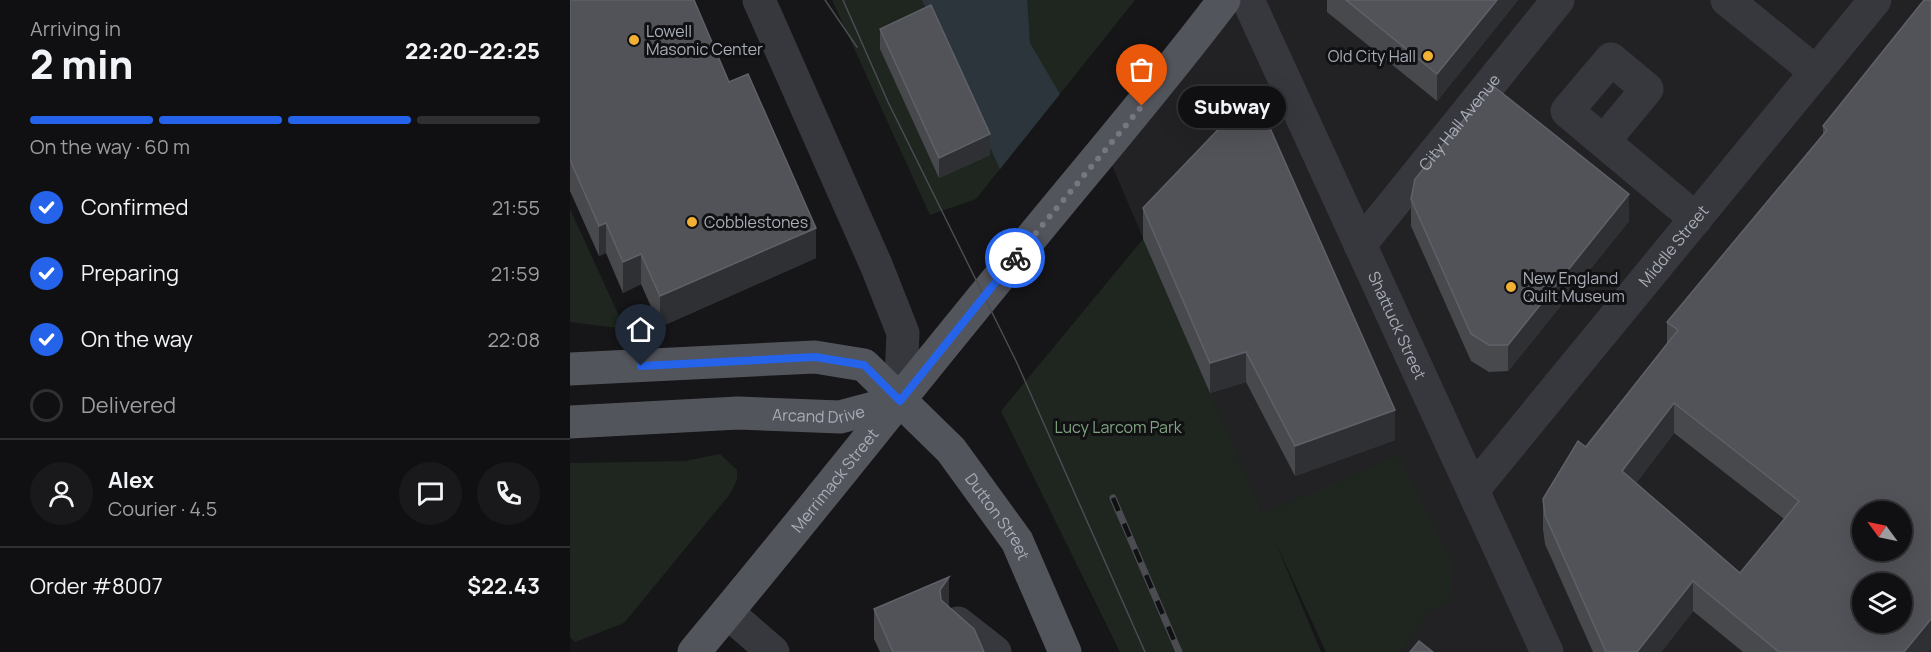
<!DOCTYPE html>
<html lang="en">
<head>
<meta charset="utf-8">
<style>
	:root { --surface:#101012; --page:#19191b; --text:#f1f3f6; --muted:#9c9d9f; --line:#303032; --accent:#2563eb }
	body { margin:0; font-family:Manrope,sans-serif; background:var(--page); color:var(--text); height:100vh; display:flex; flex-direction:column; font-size:22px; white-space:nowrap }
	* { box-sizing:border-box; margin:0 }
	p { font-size:20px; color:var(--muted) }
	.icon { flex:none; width:33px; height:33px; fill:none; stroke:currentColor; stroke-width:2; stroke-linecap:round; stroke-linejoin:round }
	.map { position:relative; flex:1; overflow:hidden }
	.drawer { display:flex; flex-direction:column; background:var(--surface); width:570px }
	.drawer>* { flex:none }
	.needle { width:39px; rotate:303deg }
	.controls { position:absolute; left:1282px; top:501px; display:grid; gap:12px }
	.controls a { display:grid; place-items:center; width:60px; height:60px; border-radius:50%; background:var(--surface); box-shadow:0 6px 24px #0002,0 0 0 2px var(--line); font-size:30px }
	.pin { position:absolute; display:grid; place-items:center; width:51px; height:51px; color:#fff; margin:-62px -26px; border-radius:50% 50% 50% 0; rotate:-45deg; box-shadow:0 0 6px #0007 }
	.pin .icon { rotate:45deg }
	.courier { position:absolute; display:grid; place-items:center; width:60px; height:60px; margin:-30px; border:4px solid #2563eb; border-radius:50%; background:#fff; color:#222; box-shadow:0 2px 8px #0007 }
	.bubble { position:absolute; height:42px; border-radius:21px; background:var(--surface); box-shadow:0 6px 24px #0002,0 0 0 2px var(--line); font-size:20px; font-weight:800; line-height:42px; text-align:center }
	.headline em { font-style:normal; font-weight:800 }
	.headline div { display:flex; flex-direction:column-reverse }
	.headline { display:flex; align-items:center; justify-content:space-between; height:102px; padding:0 30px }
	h1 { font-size:39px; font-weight:800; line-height:45px }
	.bar { display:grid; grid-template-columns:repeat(4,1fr); gap:9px 6px; align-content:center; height:72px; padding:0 30px }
	.bar i { height:8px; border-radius:4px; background:var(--line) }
	.bar .selected { background:var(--accent) }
	.bar p { grid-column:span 4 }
	.line { display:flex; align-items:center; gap:15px; padding:0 30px; border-top:2px solid var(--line) }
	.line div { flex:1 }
	.round { display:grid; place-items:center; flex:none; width:63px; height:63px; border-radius:32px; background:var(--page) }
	ol { padding:0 30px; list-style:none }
	li { display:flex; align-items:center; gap:18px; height:66px }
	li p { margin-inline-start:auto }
	li .icon { padding:6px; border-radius:50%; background:var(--accent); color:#fff; stroke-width:4 }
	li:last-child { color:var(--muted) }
	li i { width:33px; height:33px; border:3px solid var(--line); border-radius:50% }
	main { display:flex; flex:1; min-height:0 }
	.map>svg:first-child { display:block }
</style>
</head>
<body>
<main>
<section class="drawer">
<div class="headline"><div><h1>2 min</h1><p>Arriving in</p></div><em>22:20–22:25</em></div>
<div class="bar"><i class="selected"></i><i class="selected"></i><i class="selected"></i><i></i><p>On the way · 60 m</p></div>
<ol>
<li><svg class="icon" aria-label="check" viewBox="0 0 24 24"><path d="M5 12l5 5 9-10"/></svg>Confirmed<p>21:55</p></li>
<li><svg class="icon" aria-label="check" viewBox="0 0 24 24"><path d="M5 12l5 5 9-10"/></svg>Preparing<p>21:59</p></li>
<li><svg class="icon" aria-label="check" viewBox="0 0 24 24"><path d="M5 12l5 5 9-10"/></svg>On the way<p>22:08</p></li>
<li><i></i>Delivered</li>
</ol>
<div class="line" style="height:108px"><a class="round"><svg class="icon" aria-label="person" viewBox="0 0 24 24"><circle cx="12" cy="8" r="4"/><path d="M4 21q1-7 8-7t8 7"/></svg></a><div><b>Alex</b><p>Courier · 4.5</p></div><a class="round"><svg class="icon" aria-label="chat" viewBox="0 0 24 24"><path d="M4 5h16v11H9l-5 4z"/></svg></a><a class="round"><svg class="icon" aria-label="phone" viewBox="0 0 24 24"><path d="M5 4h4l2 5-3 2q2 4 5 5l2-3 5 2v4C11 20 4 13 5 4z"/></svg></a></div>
<div class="line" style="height:78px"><div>Order #8007</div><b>$22.43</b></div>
</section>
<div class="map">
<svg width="1361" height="652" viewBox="0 0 1361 652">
	<rect width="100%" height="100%" fill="#161618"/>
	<path fill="#222225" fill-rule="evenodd" d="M666 0H1361V652H756L659 439 538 156ZM1293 512H1332V550H1293ZM1293 584H1332V622H1293Z"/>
	<g fill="#1e261f">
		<path d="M262 0H565L406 199 360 215Z"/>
		<path d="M0 209 55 329 0 322Z"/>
		<path d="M573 239 693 514 828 455 883 566 880 599 859 612 830 652H756L705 541 751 652H550L431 411Z"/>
		<path d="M150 454 167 470V480L160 494 54 623 5 642 0 637V463L115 461Z"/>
	</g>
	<path fill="#2c353c" d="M352 0H457L460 43 490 94 430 169Z"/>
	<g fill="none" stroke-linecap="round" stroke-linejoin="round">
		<g stroke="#37383d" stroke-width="33">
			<path d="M189 0 307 267 333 333 330 401"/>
			<path id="s1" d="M678 0 977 652"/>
			<path d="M1157 0 1246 72"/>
			<path d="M1034 141 1077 89 1041 59 997 111 1126 219"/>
			<path id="s2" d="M790 245 988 0"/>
			<path id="s3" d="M903 490 1305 0"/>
			<path d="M157 612 203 652"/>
			<path d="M388 623 425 652"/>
		</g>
		<g stroke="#53555c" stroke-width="33">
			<path id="s4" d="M0 369 245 357 294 365 381 450 447 541 495 652"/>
			<path id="s5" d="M0 422 168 413 270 417 330 401"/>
			<path id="s6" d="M124 652C228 528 328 400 431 275 505 183 583 94 654 0"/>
		</g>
		<g stroke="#4a4c52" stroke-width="1.5">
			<path d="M255 0 287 47"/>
			<path d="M273 0 318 102 447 363 575 652"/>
		</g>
		<g stroke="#4a4c52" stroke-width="7">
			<path id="rail" d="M543 498 609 652"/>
		</g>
		<use href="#rail" stroke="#111113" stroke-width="4.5" stroke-dasharray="14" stroke-linecap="butt"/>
	</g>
	<g fill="#47494d" fill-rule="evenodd">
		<path d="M0 0 159 82 246 258 90 327 71 284 53 293 36 253 29 256 0 191Z"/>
		<path d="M757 0H948L867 101 757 12Z"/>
		<path d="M1354 0 1359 652H1173L1123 611 1091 652H1023L975 544 973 529V499L1097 343V322L1253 135V126ZM1104 433 1214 519 1170 573 1066 483Z"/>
		<path d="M310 29 420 155 369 178 310 49Z"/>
		<path d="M841 199 1059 221 938 371 919 372 901 361 841 226Z"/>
		<path d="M573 208 825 440 725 476 676 382 640 393 573 239Z"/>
		<path d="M379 607 414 652H310L304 639V609Z"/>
	</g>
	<g fill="#2f3033">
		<path d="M927 0H948L867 101V74Z"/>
		<path d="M420 134V155L369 178V158Z"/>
		<path d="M1059 194V221L938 371V345Z"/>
		<path d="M36 223V253L29 256V226Z"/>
		<path d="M246 228V258L90 327V296Z"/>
		<path d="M71 254V284L53 293V262Z"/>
		<path d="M676 352V382L640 393V363Z"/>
		<path d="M1104 403V433L1052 501V471Z"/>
		<path d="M825 410V440L725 476V446Z"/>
		<path d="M379 577V607L370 620V590Z"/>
		<path d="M1123 581V611L1091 652H1067Z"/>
		<path d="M1361 619V649L1359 652H1334Z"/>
	</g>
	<g fill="#525359" stroke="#5f6168" stroke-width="1.5" fill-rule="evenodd">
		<path d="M0 0H124L159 82 178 74 246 228 90 296 71 254 53 262 36 223 29 226 0 160Z"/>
		<path d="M776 0H927L867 74Z"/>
		<path d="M1354 0H1361V619L1334 652H1209L1123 581 1067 652H1036L975 515 973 499 1008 441 1016 447 1108 330 1097 322 1257 130 1253 126ZM1104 403 1229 501 1170 573 1052 471ZM1293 512H1332V550H1293ZM1293 584H1332V622H1293Z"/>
		<path d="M361 5 420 134 369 158 310 29Z"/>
		<path d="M922 85 1059 194 938 345H919L901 334 841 199 845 179Z"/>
		<path d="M684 92 825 410 725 446 676 352 640 363 573 208Z"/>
		<path d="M379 577 370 590 371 600 404 629 414 652H323L304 609Z"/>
		<path d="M849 641 863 652H840Z"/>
	</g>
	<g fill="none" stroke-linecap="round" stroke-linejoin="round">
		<path stroke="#757880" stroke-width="6" stroke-dasharray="0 10.8" d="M445 258 572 106"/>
		<path stroke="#2563eb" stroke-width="8" d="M71 366 245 357 294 365 330 401 445 258"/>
	</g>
	<g fill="#f2b134" stroke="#111113" stroke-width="2">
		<circle cx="64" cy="40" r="6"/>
		<circle cx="858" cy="56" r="6"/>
		<circle cx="122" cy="222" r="6"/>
		<circle cx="941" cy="287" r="6"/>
	</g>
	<g text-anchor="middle" stroke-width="6" stroke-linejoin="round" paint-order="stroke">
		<g font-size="16" fill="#a8adb8" stroke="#111113" text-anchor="start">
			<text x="76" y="37">Lowell<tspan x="76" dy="18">Masonic Center</tspan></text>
			<text x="846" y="62" text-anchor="end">Old City Hall</text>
			<text x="134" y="228">Cobblestones</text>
			<text x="953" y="284">New England<tspan x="953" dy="18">Quilt Museum</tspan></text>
		</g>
		<g font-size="16" fill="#a8adb8" stroke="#111113">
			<text dy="6" stroke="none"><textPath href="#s2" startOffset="158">City Hall Avenue</textPath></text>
			<text dy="6" stroke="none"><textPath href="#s3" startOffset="316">Middle Street</textPath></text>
			<text dy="6" stroke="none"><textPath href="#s1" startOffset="358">Shattuck Street</textPath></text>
			<text dy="6" stroke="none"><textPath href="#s5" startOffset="249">Arcand Drive</textPath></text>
			<text dy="6" stroke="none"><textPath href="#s6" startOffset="222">Merrimack Street</textPath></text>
			<text dy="6" stroke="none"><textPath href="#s4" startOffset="498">Dutton Street</textPath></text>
		</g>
		<g font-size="16" fill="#7fa381" stroke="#111113">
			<text x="548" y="433">Lucy Larcom Park</text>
		</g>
	</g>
</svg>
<div class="controls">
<a><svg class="needle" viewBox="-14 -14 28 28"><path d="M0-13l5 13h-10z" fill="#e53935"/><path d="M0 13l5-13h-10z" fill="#9c9d9f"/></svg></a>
<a><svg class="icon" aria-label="layers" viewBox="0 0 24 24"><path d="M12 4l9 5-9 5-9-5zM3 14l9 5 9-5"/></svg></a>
</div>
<div class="pin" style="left:572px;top:106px;background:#ea580c"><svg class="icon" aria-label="bag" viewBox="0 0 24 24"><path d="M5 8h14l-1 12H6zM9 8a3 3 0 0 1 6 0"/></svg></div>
<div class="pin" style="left:71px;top:366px;background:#1f2937"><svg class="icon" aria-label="home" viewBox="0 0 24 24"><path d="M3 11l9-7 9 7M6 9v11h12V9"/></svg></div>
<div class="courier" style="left:445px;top:258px"><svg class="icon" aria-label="bike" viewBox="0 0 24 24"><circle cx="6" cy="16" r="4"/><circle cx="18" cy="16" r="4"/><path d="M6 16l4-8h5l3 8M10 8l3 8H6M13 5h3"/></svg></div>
<div class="bubble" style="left:608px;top:86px;width:108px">Subway</div>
</div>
</main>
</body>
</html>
